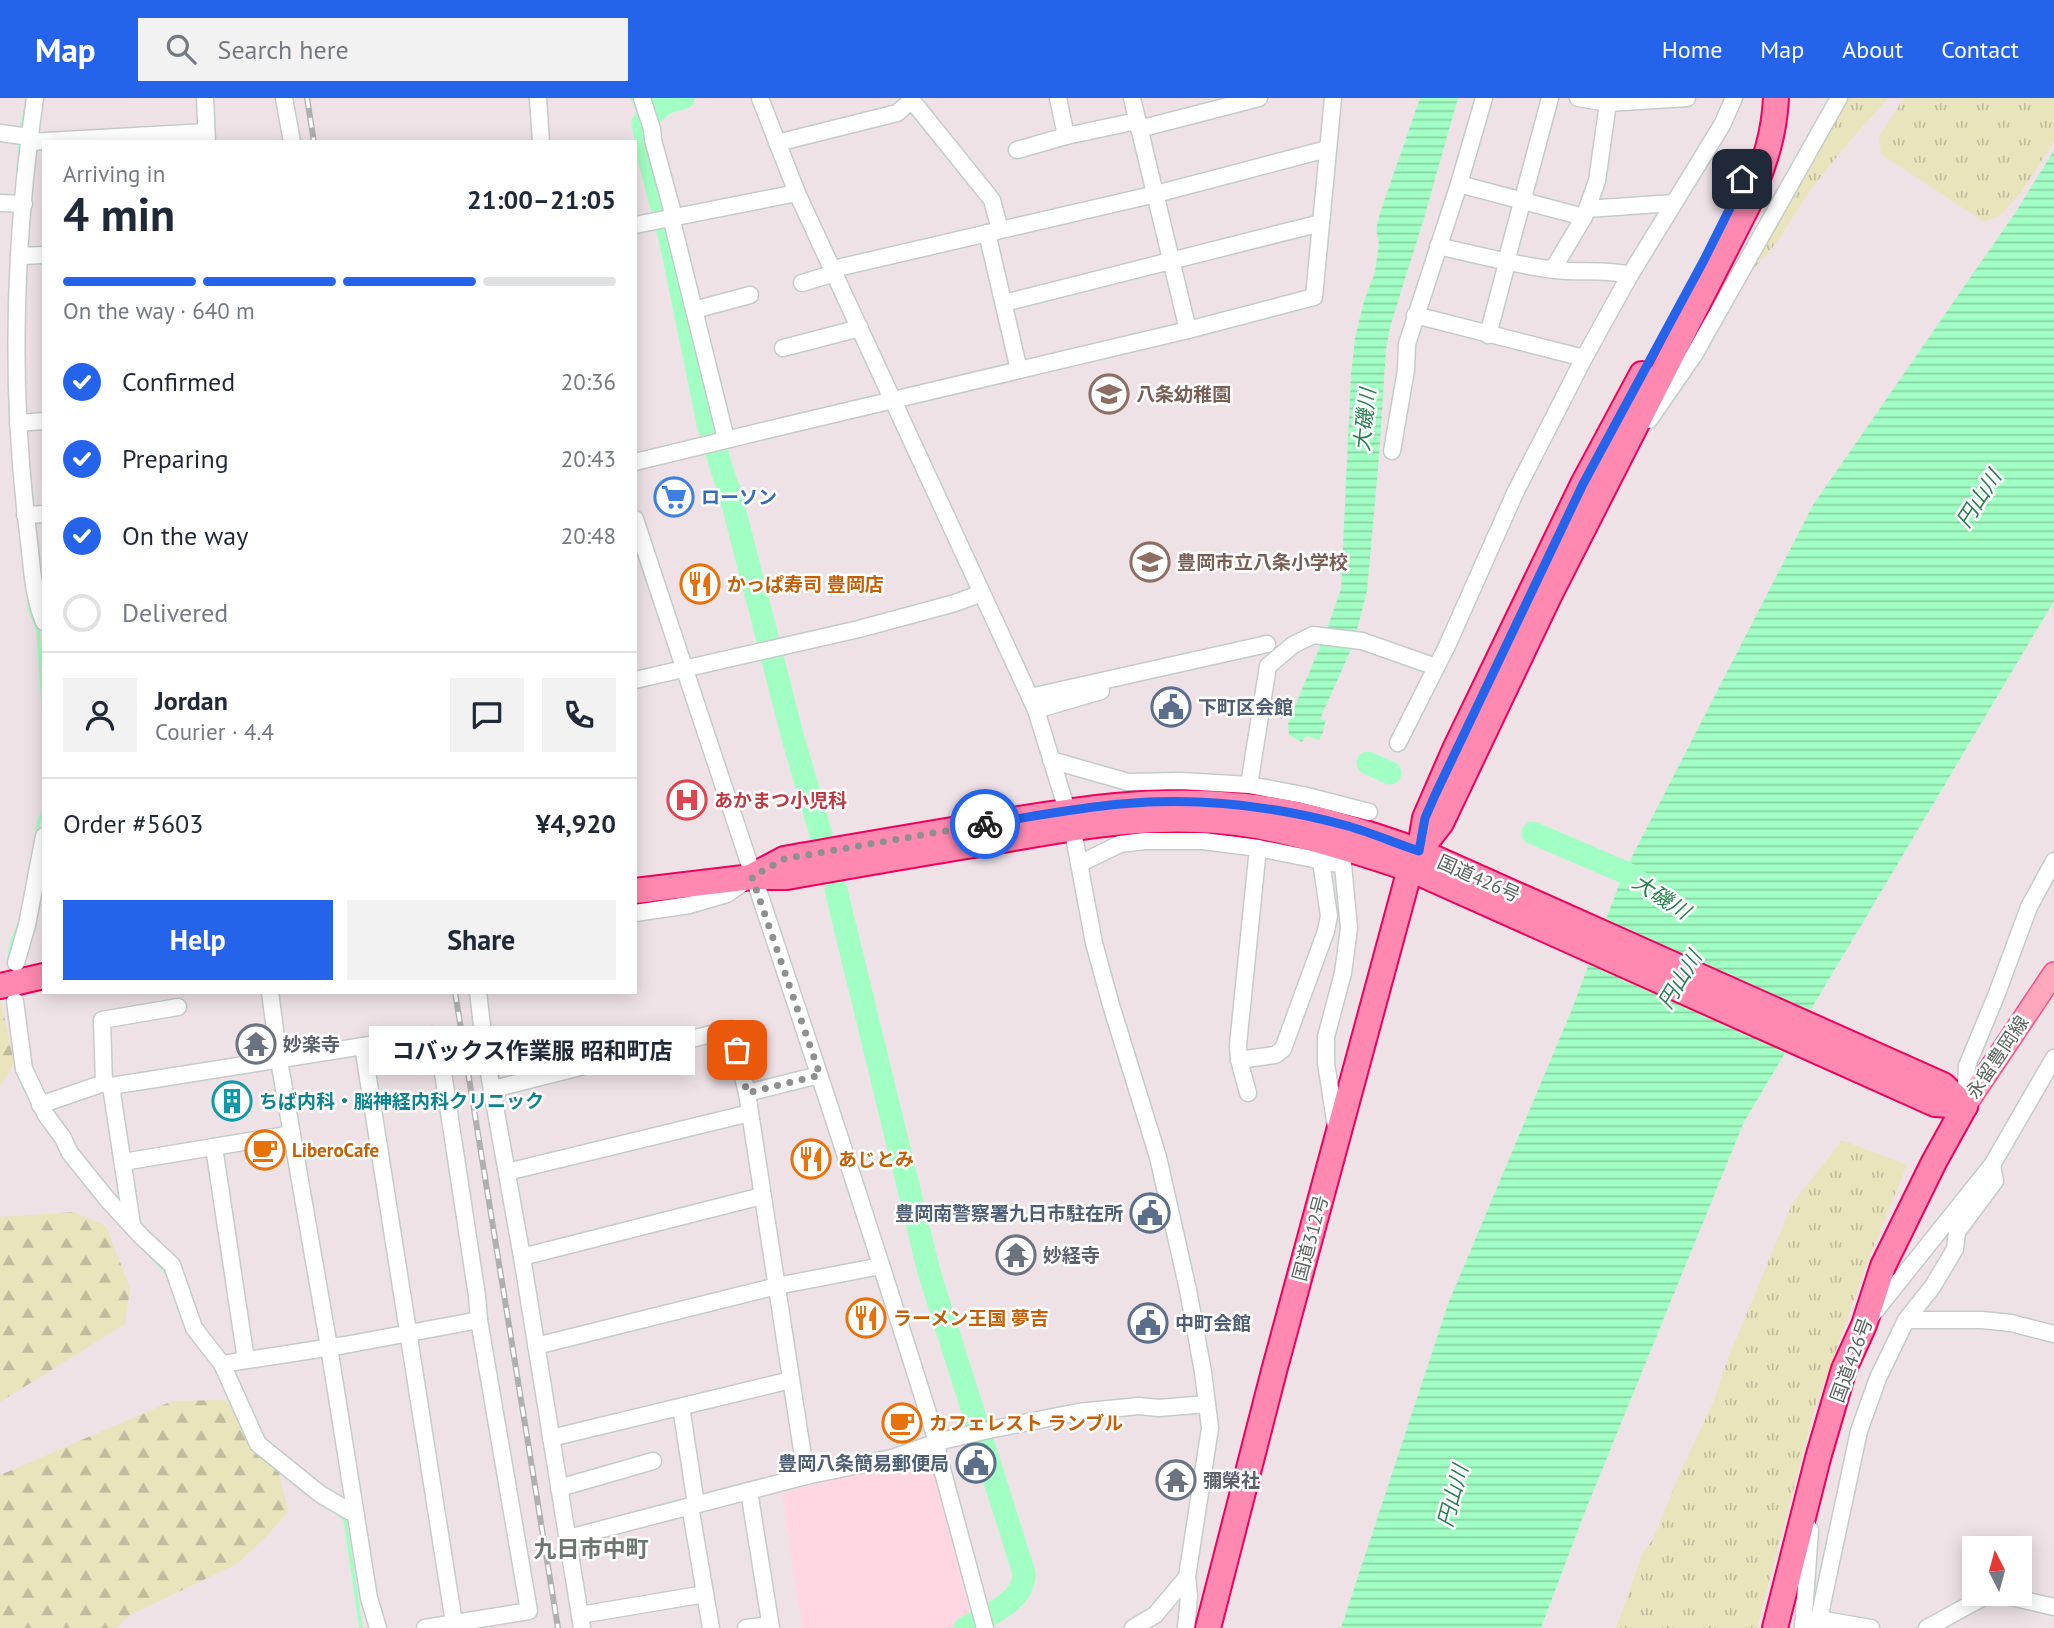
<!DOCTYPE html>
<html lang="en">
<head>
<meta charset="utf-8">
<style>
	:root { --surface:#fff; --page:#f2f2f3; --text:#1f2937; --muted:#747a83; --line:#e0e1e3; --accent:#2563eb }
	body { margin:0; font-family:"PT Sans","Noto Sans JP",sans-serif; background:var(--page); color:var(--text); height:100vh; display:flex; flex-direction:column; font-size:26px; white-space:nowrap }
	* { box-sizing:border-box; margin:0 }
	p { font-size:23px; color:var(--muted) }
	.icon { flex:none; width:38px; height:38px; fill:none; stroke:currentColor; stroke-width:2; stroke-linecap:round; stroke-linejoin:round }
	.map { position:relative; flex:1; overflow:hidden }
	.side { position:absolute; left:42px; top:42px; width:595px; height:854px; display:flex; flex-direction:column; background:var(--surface); border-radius:0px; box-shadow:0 4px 18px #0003 }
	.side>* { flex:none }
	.needle { width:46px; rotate:354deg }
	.buttons { position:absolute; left:1962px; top:1438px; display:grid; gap:14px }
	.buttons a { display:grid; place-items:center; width:70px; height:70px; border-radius:0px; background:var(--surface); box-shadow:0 4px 18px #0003; font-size:35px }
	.pin { position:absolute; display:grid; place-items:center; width:60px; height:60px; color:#fff; margin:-30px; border-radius:14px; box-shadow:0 4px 10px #0006 }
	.courier { position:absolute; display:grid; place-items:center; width:70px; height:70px; margin:-35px; border:5px solid #2563eb; border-radius:50%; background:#fff; color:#222; box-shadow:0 2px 9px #0007 }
	.bubble { position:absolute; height:49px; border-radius:0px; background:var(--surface); box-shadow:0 4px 18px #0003; font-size:23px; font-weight:700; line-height:49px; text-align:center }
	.head em { font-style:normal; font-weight:700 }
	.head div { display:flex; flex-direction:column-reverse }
	.head { display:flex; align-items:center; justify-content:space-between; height:119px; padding:0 21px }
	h1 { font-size:46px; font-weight:700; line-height:52px }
	.bar { display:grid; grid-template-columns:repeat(4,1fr); gap:10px 7px; align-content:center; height:84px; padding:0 21px }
	.bar i { height:9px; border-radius:5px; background:var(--line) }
	.bar .current { background:var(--accent) }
	.bar p { grid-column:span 4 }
	.line { display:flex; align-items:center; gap:18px; padding:0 21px; border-top:2px solid var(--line) }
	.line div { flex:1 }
	.round { display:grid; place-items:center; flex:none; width:74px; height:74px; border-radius:0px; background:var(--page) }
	ol { padding:0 21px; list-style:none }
	li { display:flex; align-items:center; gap:21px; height:77px }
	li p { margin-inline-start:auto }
	li .icon { padding:7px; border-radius:50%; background:var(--accent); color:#fff; stroke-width:4 }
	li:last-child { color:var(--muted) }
	li i { width:38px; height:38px; border:4px solid var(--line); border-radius:50% }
	.primary-button { display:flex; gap:14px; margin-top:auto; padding:14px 21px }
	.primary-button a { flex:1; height:80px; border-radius:0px; background:var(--accent); color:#fff; font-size:28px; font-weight:700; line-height:80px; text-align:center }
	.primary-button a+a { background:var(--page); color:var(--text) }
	header { display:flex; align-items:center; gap:42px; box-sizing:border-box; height:98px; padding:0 35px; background:var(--accent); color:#fff }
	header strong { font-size:33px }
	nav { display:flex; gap:38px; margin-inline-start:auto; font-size:24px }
	.search { width:490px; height:63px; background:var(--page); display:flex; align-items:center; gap:18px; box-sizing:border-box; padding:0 24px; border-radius:0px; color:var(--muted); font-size:26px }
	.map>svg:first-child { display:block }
</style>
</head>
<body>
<header>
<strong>Map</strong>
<div class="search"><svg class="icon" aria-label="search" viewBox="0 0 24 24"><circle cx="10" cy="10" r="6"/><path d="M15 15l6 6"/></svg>Search here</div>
<nav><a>Home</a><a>Map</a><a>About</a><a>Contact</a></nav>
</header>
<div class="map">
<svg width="2054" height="1530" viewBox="0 0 2054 1530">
	<defs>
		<pattern id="grass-tufts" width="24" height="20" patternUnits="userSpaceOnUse" patternTransform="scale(1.75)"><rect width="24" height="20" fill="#e8e5bd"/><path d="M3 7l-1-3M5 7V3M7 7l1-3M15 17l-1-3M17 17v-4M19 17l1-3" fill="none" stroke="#bfbd9d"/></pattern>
		<pattern id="forest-firs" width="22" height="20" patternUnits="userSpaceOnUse" patternTransform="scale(1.75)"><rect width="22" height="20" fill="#e8e5bd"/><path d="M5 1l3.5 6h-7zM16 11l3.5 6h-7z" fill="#bfbd9d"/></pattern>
		<pattern id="water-rules" width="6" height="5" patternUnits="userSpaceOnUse" patternTransform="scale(1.75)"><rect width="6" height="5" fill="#a2ffc3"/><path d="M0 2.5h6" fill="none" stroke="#87d2a2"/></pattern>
	</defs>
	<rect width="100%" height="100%" fill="#eee2e6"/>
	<path fill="#ffd7e3" d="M929 1356 971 1520 956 1530H802L782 1395Z"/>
	<g fill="url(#grass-tufts)">
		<path d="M1848 0H1888C1860 31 1832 63 1807 97 1792 119 1773 156 1752 171V167Z"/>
		<path d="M1904 0H2054V44L2022 93 2000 118 1984 124 1881 56 1879 38Z"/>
		<path d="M1842 1042 1907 1067 1869 1160 1814 1313 1757 1530H1616L1643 1454 1652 1443 1678 1380 1715 1300 1723 1273 1792 1106Z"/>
	</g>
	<g fill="url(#forest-firs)">
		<path d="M0 899 14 964 0 989Z"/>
		<path d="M74 1114 106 1128 130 1190 125 1226 0 1304V1119Z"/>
		<path d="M224 1302 272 1345 288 1413 269 1436 237 1466 130 1517 116 1530H0V1377L172 1303Z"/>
	</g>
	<g fill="url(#water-rules)">
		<path d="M1420 0H1458L1424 120 1390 229 1386 252 1379 359 1367 493 1353 547 1320 621 1326 623 1323 630 1324 632 1319 642 1306 638 1302 644 1289 637 1288 625 1326 534 1341 491 1351 277 1355 240 1364 203 1375 174 1379 145 1376 131 1380 115Z"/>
		<path d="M2054 52V503L1744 1024 1584 1416 1541 1530H1341L1448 1206 1570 916 1624 774 1813 407 2017 112Z"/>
	</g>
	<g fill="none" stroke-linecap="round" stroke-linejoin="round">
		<g stroke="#a2ffc3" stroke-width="3.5">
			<path d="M632 0 640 17"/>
			<path d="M21 32 27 5"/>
			<path d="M18 74 20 43"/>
			<path d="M10 302 11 333"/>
			<path d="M28 494 29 510 38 531 44 620"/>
			<path d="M37 737 39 722 44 713"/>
			<path d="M9 868C8 849 15 837 21 820"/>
			<path d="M19 976 21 984 33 1007"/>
			<path d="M149 1156 167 1175"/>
			<path d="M337 1415 345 1421 361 1530"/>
		</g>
		<g stroke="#a2ffc3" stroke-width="23">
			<path d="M683 0 664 5 643 25 648 56 670 140 708 325 727 388 729 391 793 640 821 737"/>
			<path d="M1368 665 1390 675"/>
			<path d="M1533 735 1624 774 1650 791"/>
			<path d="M836 792 929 1174 1024 1475C1025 1504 986 1518 965 1530"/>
		</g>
		<g stroke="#c4ccc9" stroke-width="19">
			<g id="minor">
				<path d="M35 0C14 143 10 292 28 435 32 466 32 495 44 524"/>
				<path d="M205 0 207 44"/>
				<path d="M284 0 292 44"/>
				<path d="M538 0 541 44"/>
				<path d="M642 0 652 31 653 42 674 119"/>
				<path d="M760 0 797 95 1036 612 1067 712 1075 744 1094 845 1111 907 1158 1059 1188 1192 1203 1274 1210 1330 1187 1479 1189 1498 1186 1530"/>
				<path d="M910 0 992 102 1000 132"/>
				<path d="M1058 0 1066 38"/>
				<path d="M1132 0 1188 232 1314 199 1333 0"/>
				<path d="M1578 0 1608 5 1687 0"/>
				<path d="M1139 31 1259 0"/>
				<path d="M0 35 30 39"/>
				<path d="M29 44 206 34"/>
				<path d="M777 45 897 15 912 2"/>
				<path d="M1017 52 1066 38 1137 23"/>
				<path d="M1459 86 1584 119"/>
				<path d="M0 105 24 106"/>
				<path d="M1587 111 1673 105"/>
				<path d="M671 119 726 341"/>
				<path d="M635 127 797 95"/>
				<path d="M987 135 1019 272"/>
				<path d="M1438 148C1477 157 1515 167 1555 172 1580 175 1605 171 1630 177L1722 27 1734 0"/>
				<path d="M20 158 44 157"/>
				<path d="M1506 164 1550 0"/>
				<path d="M833 171 1156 96 1327 51"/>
				<path d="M1553 171 1584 119 1597 83 1608 5"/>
				<path d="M802 185 835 175"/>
				<path d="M1004 205 1321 125"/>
				<path d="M694 212 750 197"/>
				<path d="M1415 217 1584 260"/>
				<path d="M1488 237 1507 165"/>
				<path d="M783 250 860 230"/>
				<path d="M1649 322 1694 257 1839 0"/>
				<path d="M18 325 44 323"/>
				<path d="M1392 353 1406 272 1407 246 1459 86 1484 0"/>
				<path d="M635 364C819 319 1003 276 1188 232"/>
				<path d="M25 417 44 416"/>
				<path d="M635 421C736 728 841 1035 937 1344L938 1356 985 1530"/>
				<path d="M635 582 859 531 955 505 982 495"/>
				<path d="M1030 599 1267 546"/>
				<path d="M1036 612 1101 593"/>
				<path d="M1398 645 1447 548 1515 395 1584 260 1630 177"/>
				<path d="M1051 662 1128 684 1181 683 1249 687 1303 697 1369 714"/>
				<path d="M1249 687 1268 568 1293 547 1313 537 1362 543 1436 569"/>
				<path d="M1079 766 1120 746 1145 743H1203L1258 750 1343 767 1349 830 1343 875 1326 939V965L1336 1029"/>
				<path d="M635 815 689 807 727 796 746 783"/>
				<path d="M16 865 27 827 44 738"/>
				<path d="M270 894 279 962 329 1249 369 1500 378 1530"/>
				<path d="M478 894 485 953 522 1159 582 1530"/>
				<path d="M15 903 24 971 46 1017 63 1040 70 1055 107 1101 141 1138 172 1167 194 1230 222 1266 258 1346 320 1396 356 1417"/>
				<path d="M363 948 454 1525"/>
				<path d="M1239 962 1275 957 1283 951 1326 833 1329 818 1321 763"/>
				<path d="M104 985 102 922 178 909"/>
				<path d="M111 988 132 1127"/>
				<path d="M493 991 731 931 747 995 806 1378"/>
				<path d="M747 995 819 977"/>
				<path d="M1248 995 1239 962 1238 947 1258 750"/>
				<path d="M40 1007 104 985 111 988 433 937 438 942 477 1198 479 1222 529 1513 425 1530"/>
				<path d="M1965 1008 1967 968 1996 898 2029 809 2054 763"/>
				<path d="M214 1049 246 1262"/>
				<path d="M123 1064 292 1036"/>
				<path d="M507 1074 750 1015"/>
				<path d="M522 1159 762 1098"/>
				<path d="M1872 1217 1992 1067 2054 960"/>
				<path d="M1906 1222H1982L2011 1225 2054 1236"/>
				<path d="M536 1248 777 1188 881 1168"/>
				<path d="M222 1266 345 1247 479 1222"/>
				<path d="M681 1309 696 1406"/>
				<path d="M551 1340 791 1282"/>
				<path d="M559 1390 653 1363"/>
				<path d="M749 1393 771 1530"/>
				<path d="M690 1408 711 1530"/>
				<path d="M568 1440 806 1378 892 1360 937 1344 984 1333 1078 1314 1139 1308 1159 1310 1207 1306"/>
				<path d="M1998 1496 2054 1509"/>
				<path d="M580 1517 705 1496"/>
				<path d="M1818 1521 1871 1530"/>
				<path d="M746 1530 770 1527"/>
				<path d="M1133 1530 1155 1517 1187 1479"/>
				<path d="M1803 1530 1810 1432 1806 1426"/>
				<path d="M1817 1530 1859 1333 1878 1280 1906 1222 1933 1188 1955 1151 1957 1134 1995 1083 1992 1067"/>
				<path d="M1927 1530 1989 1496"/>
			</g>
		</g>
		<g stroke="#fa508c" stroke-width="24">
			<path id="major" d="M1965 1008 2054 875"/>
		</g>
		<g stroke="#f1005d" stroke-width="28">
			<g id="highway">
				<path d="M1420 749 1425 720 1455 651 1583 386 1642 276"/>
				<path d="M754 777 784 761C850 749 916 738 982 727 1071 712 1155 698 1245 708 1305 714 1362 733 1419 753L1943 987 1965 1008"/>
				<path d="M635 793 752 779H787C855 767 923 755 992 744 1079 728 1167 712 1256 728 1309 738 1359 754 1410 771L1935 1006 1965 1008"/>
				<path d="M0 888 44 878"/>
				<path d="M1208 1530 1274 1273 1410 771 1419 753 1441 725 1549 498 1749 105C1763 67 1774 41 1776 0"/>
				<path d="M1775 1530 1818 1360 1844 1271 1864 1227 1883 1168 1934 1064 1965 1008"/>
			</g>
		</g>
		<use href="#minor" stroke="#fff" stroke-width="16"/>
		<use href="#major" stroke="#ffa7bc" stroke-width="21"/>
		<use href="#highway" stroke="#ff89b0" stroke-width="24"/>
		<g stroke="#aeb0af" stroke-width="6">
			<g id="rail">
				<path d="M307 0 314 44"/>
				<path d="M455 894 558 1530"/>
			</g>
		</g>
		<use href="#rail" stroke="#fff" stroke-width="3.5" stroke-dasharray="10" stroke-linecap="butt"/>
	</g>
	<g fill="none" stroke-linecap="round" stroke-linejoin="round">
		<path stroke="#8e908e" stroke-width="7" stroke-dasharray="0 12.6" d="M737 952 747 995 820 977 752 779 784 761 985 726"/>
		<path stroke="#2563eb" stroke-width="9" d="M985 726C1030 719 1075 710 1121 706 1197 699 1275 708 1348 728 1372 735 1395 745 1419 753L1425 720 1435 697 1583 386 1704 162 1736 98 1742 81"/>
	</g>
	<defs>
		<g id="school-ring" transform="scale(2.0125)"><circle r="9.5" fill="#fff" stroke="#8d6e63" stroke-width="1.5"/><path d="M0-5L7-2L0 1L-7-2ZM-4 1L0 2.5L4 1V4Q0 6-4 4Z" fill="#8d6e63"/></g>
		<g id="supermarket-ring" transform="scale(2.0125)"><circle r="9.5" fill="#fff" stroke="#3f7fe0" stroke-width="1.5"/><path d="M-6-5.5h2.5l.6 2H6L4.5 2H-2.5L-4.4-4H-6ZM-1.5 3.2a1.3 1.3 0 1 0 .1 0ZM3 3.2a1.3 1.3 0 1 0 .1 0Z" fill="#3f7fe0"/></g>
		<g id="restaurant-ring" transform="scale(2.0125)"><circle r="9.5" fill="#fff" stroke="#e8710a" stroke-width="1.5"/><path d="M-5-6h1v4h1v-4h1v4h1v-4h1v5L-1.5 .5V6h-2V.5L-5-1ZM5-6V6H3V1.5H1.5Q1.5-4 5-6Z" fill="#e8710a"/></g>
		<g id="civic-ring" transform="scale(2.0125)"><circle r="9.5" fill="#fff" stroke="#5c6f8a" stroke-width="1.5"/><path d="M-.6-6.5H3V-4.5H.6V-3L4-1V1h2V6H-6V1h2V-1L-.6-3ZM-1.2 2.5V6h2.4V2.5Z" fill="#5c6f8a"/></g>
		<g id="hospital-ring" transform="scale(2.0125)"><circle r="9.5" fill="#fff" stroke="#e0444e" stroke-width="1.5"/><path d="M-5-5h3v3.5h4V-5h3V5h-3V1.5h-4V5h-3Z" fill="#e0444e"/></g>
		<g id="temple-ring" transform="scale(2.0125)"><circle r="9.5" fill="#fff" stroke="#6b7280" stroke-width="1.5"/><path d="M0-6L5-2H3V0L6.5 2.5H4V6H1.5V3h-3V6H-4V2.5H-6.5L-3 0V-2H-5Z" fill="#6b7280"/></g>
		<g id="building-ring" transform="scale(2.0125)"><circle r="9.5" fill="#fff" stroke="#0f9aa8" stroke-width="1.5"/><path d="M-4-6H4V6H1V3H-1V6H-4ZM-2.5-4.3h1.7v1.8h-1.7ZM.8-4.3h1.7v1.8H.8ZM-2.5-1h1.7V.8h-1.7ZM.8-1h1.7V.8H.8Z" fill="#0f9aa8"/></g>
		<g id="cafe-ring" transform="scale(2.0125)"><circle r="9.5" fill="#fff" stroke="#e8710a" stroke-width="1.5"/><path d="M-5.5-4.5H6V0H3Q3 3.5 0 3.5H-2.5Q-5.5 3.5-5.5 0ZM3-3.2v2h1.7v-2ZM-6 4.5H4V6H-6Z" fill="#e8710a"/></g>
	</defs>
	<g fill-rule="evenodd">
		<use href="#school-ring" x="1109" y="296"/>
		<use href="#supermarket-ring" x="674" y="399"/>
		<use href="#school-ring" x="1150" y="464"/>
		<use href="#restaurant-ring" x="700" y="486"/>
		<use href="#civic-ring" x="1171" y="609"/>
		<use href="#hospital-ring" x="687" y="702"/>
		<use href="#temple-ring" x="256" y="946"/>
		<use href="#building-ring" x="232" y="1003"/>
		<use href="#cafe-ring" x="265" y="1052"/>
		<use href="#restaurant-ring" x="811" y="1061"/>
		<use href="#civic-ring" x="1150" y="1115"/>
		<use href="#temple-ring" x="1016" y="1157"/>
		<use href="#restaurant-ring" x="866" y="1220"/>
		<use href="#civic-ring" x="1148" y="1225"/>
		<use href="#cafe-ring" x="902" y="1325"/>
		<use href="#civic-ring" x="976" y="1365"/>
		<use href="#temple-ring" x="1176" y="1382"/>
	</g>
	<g text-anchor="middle" stroke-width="5" stroke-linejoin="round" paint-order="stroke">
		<g font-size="19" font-weight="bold" fill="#785e54" stroke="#fff" text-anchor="start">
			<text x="1136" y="303">八条幼稚園</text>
			<text x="1177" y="471">豊岡市立八条小学校</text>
		</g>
		<g font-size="19" font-weight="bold" fill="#366cbe" stroke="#fff" text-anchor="start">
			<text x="701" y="406">ローソン</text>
		</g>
		<g font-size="19" font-weight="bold" fill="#c56008" stroke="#fff" text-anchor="start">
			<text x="727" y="493">かっぱ寿司 豊岡店</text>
			<text x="292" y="1059">LiberoCafe</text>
			<text x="838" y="1068">あじとみ</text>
			<text x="893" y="1227">ラーメン王国 夢吉</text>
			<text x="929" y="1332">カフェレスト ランブル</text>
		</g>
		<g font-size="19" font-weight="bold" fill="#4e5e75" stroke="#fff" text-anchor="start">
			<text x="1198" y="616">下町区会館</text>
			<text x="1123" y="1122" text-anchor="end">豊岡南警察署九日市駐在所</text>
			<text x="1175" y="1232">中町会館</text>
			<text x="949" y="1372" text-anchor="end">豊岡八条簡易郵便局</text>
		</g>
		<g font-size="19" font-weight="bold" fill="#be3a42" stroke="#fff" text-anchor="start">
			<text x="714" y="709">あかまつ小児科</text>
		</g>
		<g font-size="19" fill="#5b645f" stroke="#fff">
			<text transform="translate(1479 780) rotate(24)" y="7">国道426号</text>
			<text transform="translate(1997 959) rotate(-56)" y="7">永留豊岡線</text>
			<text transform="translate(1310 1140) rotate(-75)" y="7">国道312号</text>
			<text transform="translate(1851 1262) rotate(-70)" y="7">国道426号</text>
		</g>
		<g font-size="19" font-weight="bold" fill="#5b616d" stroke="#fff" text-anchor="start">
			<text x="283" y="953">妙楽寺</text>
			<text x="1043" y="1164">妙経寺</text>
			<text x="1203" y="1389">彌榮社</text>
		</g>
		<g font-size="19" font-weight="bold" fill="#0d838f" stroke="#fff" text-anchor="start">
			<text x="259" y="1010">ちば内科・脳神経内科クリニック</text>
		</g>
		<g font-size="21" font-style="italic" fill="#2b8051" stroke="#fff">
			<text transform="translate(1365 322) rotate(-84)" y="7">大磯川</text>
			<text transform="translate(1979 401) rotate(-57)" y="7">円山川</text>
			<text transform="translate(1661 799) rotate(33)" y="7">大磯川</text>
			<text transform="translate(1680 882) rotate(-59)" y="7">円山川</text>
			<text transform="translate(1453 1398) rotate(-75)" y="7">円山川</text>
		</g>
		<g font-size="23" font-weight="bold" fill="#6b7670" stroke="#fff">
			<text x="591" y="1459">九日市中町</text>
		</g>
	</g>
</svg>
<div class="buttons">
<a><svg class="needle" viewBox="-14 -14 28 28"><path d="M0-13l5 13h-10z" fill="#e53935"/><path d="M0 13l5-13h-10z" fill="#747a83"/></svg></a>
</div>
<div class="pin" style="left:737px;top:952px;background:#ea580c"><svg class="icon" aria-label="bag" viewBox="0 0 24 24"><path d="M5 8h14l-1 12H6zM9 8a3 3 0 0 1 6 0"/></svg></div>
<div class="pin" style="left:1742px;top:81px;background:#1f2937"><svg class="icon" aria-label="home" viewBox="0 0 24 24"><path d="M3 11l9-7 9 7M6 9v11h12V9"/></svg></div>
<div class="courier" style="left:985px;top:726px"><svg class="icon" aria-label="bike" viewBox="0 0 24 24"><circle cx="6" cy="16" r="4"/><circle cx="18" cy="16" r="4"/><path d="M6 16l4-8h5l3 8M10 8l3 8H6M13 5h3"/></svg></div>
<div class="bubble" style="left:369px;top:928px;width:326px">コバックス作業服 昭和町店</div>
<section class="side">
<div class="head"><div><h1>4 min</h1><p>Arriving in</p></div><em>21:00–21:05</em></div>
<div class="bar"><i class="current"></i><i class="current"></i><i class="current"></i><i></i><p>On the way · 640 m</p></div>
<ol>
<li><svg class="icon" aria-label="check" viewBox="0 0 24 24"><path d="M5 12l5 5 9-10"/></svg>Confirmed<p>20:36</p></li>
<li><svg class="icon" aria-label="check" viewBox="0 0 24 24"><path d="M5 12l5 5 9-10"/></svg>Preparing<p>20:43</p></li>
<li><svg class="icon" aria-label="check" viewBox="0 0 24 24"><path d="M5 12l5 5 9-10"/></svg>On the way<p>20:48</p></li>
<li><i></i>Delivered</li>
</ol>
<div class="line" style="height:126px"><a class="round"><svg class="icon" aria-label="person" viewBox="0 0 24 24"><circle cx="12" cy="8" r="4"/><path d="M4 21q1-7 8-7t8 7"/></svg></a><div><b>Jordan</b><p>Courier · 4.4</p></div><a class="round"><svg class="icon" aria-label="chat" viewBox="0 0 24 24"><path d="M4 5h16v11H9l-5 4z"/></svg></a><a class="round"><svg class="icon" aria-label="phone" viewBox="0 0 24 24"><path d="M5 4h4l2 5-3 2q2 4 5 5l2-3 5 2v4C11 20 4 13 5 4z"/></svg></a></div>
<div class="line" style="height:91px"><div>Order #5603</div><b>¥4,920</b></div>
<div class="primary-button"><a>Help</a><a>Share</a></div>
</section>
</div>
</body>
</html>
